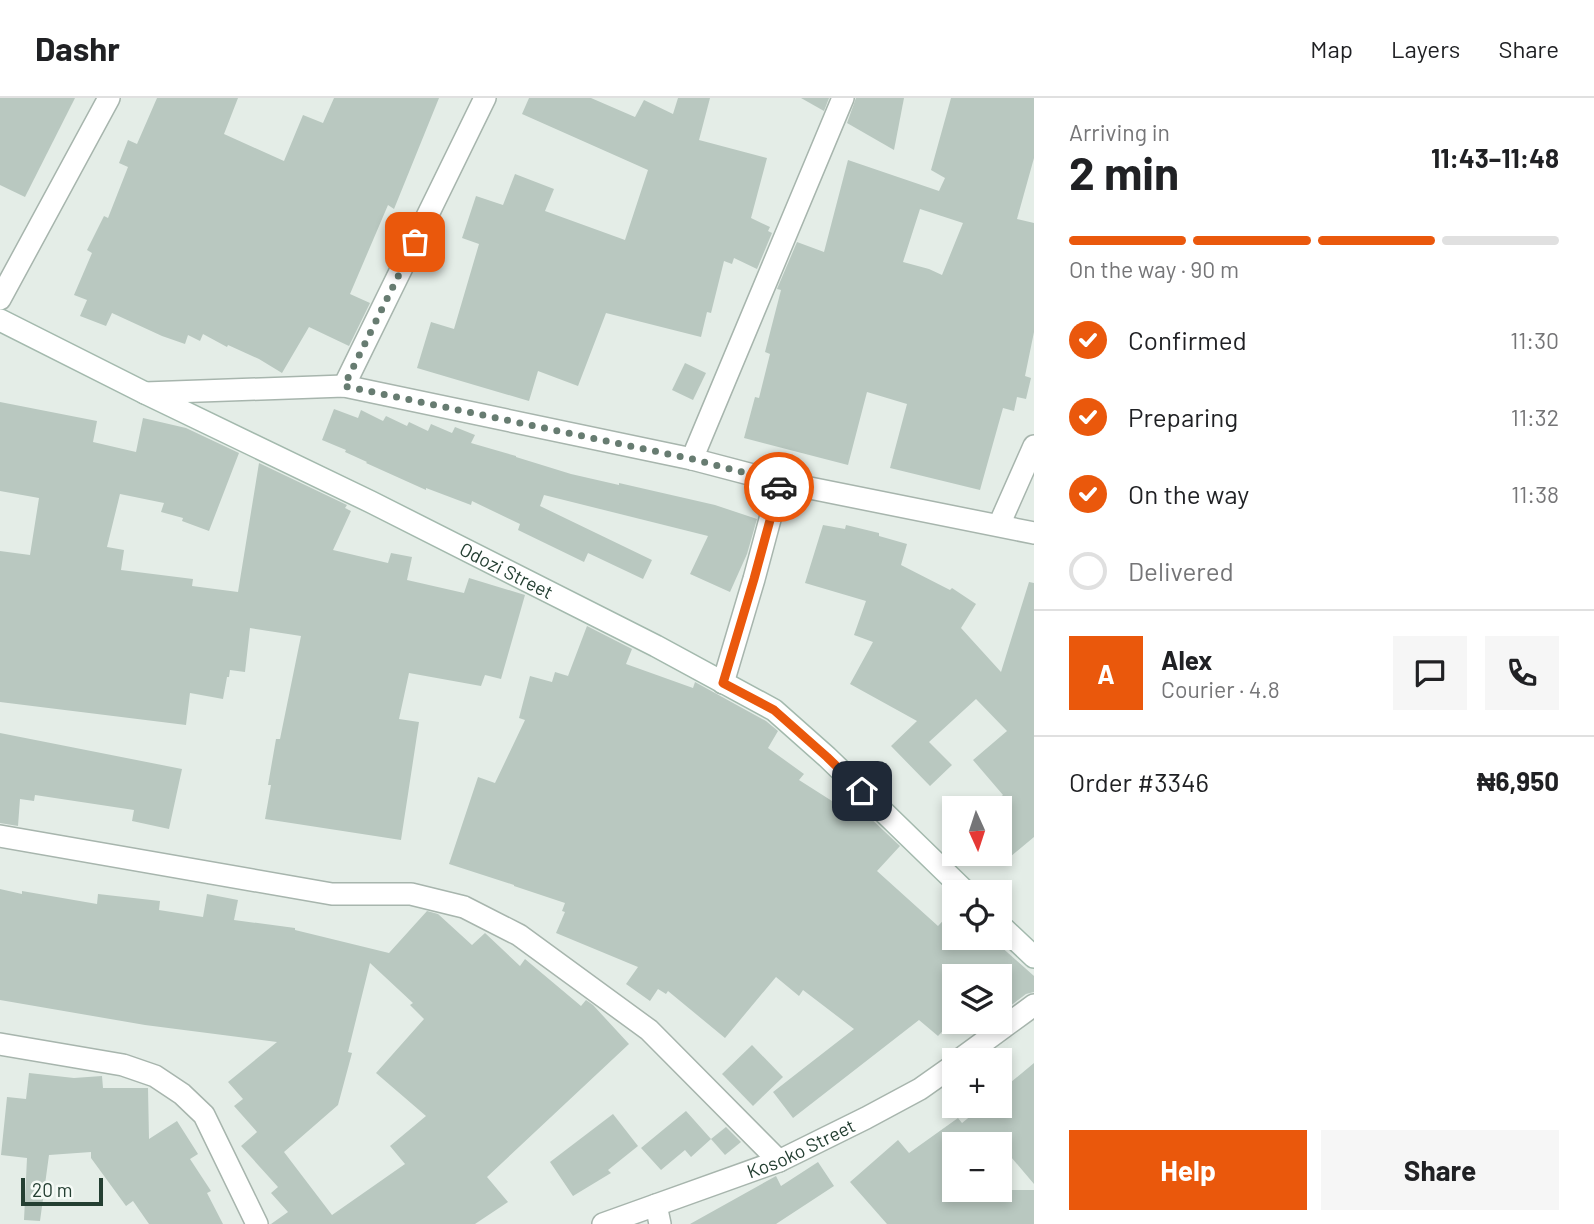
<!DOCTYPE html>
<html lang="en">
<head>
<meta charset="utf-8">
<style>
	:root { --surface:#fff; --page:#f6f6f6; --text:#202124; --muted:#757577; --line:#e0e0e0; --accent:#ea580c }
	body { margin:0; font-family:Barlow,sans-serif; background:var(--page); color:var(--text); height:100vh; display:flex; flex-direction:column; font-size:26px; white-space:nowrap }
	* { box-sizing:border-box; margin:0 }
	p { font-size:23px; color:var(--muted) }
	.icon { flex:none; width:38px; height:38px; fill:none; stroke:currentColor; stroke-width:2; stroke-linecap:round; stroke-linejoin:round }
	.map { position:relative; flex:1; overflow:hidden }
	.side { display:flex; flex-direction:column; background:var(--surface); width:560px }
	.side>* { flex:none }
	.needle { width:46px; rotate:177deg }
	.tools { position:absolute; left:942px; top:698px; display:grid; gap:14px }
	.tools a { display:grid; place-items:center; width:70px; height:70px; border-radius:0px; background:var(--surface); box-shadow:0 4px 10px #0003; font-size:35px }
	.scale { position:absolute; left:21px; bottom:18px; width:82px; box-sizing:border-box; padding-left:7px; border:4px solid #243f32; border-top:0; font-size:19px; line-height:24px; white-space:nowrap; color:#243f32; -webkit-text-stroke:5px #f5faf6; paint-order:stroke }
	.pin { position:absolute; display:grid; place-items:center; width:60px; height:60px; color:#fff; margin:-30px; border-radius:14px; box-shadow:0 4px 10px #0006 }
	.courier { position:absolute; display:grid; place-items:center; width:70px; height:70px; margin:-35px; border:5px solid #ea580c; border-radius:50%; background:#fff; color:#222; box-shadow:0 2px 9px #0007 }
	.head em { font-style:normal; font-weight:700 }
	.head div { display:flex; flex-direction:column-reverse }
	.head { display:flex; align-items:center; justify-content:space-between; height:119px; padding:0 35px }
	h1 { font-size:46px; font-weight:700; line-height:52px }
	.bar { display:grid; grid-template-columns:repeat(4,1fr); gap:10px 7px; align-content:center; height:84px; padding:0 35px }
	.bar i { height:9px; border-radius:5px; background:var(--line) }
	.bar .selected { background:var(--accent) }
	.bar p { grid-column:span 4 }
	.line { display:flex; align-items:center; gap:18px; padding:0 35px; border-top:2px solid var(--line) }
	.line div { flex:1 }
	.round { display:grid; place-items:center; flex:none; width:74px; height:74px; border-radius:0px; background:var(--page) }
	ol { padding:0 35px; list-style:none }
	li { display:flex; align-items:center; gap:21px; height:77px }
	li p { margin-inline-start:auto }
	li .icon { padding:7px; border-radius:50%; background:var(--accent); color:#fff; stroke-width:4 }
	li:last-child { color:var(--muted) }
	li i { width:38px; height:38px; border:4px solid var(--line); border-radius:50% }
	.button { display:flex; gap:14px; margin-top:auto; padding:14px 35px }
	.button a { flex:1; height:80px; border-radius:0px; background:var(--accent); color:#fff; font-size:28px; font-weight:700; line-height:80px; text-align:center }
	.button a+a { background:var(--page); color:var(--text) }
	header { display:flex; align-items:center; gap:42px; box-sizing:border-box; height:98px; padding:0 35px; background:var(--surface); border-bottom:2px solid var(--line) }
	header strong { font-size:33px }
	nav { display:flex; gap:38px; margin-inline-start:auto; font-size:24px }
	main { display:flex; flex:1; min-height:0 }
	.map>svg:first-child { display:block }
</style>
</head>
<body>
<header>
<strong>Dashr</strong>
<nav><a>Map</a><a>Layers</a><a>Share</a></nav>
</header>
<main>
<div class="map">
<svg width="1034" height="1126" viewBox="0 0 1034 1126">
	<rect width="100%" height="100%" fill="#e4ede7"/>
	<g fill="#b9c8c0" fill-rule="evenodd">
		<path d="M0 0H75L25 99 0 87Z"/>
		<path d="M157 0H238L224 36 284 63 303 17 323 25 334 0H439L394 111 388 107 350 196 370 205 349 248 309 229 282 275 259 261 228 247 227 249 203 236 200 243 188 237 185 246 162 238 112 215 106 228 80 218 87 202 74 197 92 155 87 152 104 118 108 120 128 69 119 65 128 42 137 46Z"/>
		<path d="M529 0H591L635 19 644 2 673 16 678 0H710L699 42 767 60 751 120 770 129 768 133 772 135 757 171 734 160 732 166 724 163 711 215 707 214 701 239 606 215 578 288 538 273 529 303 417 270 431 224 454 231 479 146 462 140 476 98 503 107 515 76 554 91 545 113 625 142 648 72 522 16Z"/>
		<path d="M801 0H829L824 13Z"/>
		<path d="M856 0H904L894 52 847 25Z"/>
		<path d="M951 0H1034V60L1017 121 1034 125V234L1025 278 1031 280 1026 301 1017 299 1014 313 1003 310 980 392 890 370 907 306 867 294 848 367 744 340 755 299 759 300 770 256 765 254 781 192 777 191 797 144 824 154 848 62 939 93 945 80 931 72ZM920 111 963 125 942 177 929 171 903 164Z"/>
		<path d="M685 265 706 275 693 302 672 292Z"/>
		<path d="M0 304 97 323 93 344 136 354 143 320 186 330 239 355 209 433 182 423 183 420 161 414 164 405 120 396 107 449 124 452 121 472 193 481 192 488 238 494 259 365 347 407 345 410 351 413 333 452 388 465 391 455 412 459 407 482 464 495 469 480 525 497 501 581 485 577 481 588 409 575 399 621 419 624 401 742 265 721 271 687H268L276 641H280L301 538 250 530 245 574 230 572 229 579H227L223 601 190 595 186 627 0 604V453L30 457 39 400 0 393Z"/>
		<path d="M334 311 358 320 361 312 383 323 386 318 407 328 409 324 428 333 431 326 452 335 455 329 475 337 471 345 516 358V359L571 376 619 387V385L715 407 757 421 747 456 730 494 690 476 708 438 544 397 540 408 652 462 643 481 588 455 584 464 518 432 520 426 472 403 471 407 426 390V392L366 365 367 364 345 354 346 352 322 342Z"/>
		<path d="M823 427 845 431 846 427 879 435V438L907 446 901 467 950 492 952 490 976 506 961 530 1001 574 1029 484 1034 485V739L1010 759 999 747V700L1003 697 973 662 1007 633 976 601 929 644 952 667 930 688 891 648 917 623 850 586 873 544 854 537 866 503 805 485Z"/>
		<path d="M587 528 632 551 626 566 693 590 695 584 766 623 778 633 768 650 804 676 799 682 843 710 851 702 900 748 877 773 938 828 954 811V840H991L1034 878V894L1026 896 1005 912 999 905V878H954V921L938 938 919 922 793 1020 773 994 854 931 803 892 799 898 776 879 725 940 668 893 666 896 658 891 650 903 626 886 638 869 556 835 565 814 562 813 565 805 514 788V787L449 766 478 679 495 685 525 622 519 620 530 578 552 584 555 574 568 578Z"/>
		<path d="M0 635 182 671 169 731 132 723 134 712 35 697 34 703 20 701 18 728 0 725Z"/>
		<path d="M0 791 22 796V793L97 806 98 796 160 803 159 812 203 819 207 796 238 802 234 822 295 830V832L389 855 427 813 438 816 472 847 485 835 520 868 525 861 581 908 586 902 593 907 629 946 487 1079 508 1104 475 1126H271L288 1114 271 1095 278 1089 241 1048 257 1034 234 1008 243 1001 228 984 277 944 145 927 0 902ZM370 865 413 905 410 907 424 921 376 975 426 1018 390 1048 405 1066 332 1117 284 1054 338 1007 352 955 348 954Z"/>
		<path d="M752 947 783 979 753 1008 722 976Z"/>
		<path d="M1034 965V1086L1000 1046H954V1092H1034V1126H887L850 1084 898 1042 909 1055 958 1020 962 1025 983 1008H999V994Z"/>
		<path d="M29 975 74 980 102 978 103 990H148L149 1041 177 1023 198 1056 190 1061 211 1093 207 1095 223 1126H149L133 1103 126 1108 91 1060V1054L49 1057 40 1123 24 1122 27 1060 1 1057 7 999 26 1001Z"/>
		<path d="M686 1013 711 1041 691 1059 685 1052 661 1072 641 1050Z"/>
		<path d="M613 1016 638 1048 608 1072 611 1075 573 1098 550 1064Z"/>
		<path d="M726 1029 741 1044 725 1057 711 1041Z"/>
		<path d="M818 1064 834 1088 776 1126H690L776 1078 781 1088Z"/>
	</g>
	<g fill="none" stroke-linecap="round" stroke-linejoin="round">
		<g stroke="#a7b5ad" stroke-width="24">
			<g id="minor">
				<path d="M0 201 109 0"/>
				<path d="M344 288 485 0"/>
				<path d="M145 295 344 288 692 361 780 384 1034 435"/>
				<path d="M692 361 843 0"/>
				<path d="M999 427 1034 348"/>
				<path d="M723 585 754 481 780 384"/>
				<path d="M0 738 332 796H411L464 809 519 837 649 932 779 1063"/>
				<path d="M0 946 123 967 155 978 182 996 204 1017 257 1126"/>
				<path d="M603 1126 656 1107"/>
			</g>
		</g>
		<g stroke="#a7b5ad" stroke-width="24">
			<g id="tertiary">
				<path d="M959 962 1034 907"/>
				<path id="s1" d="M660 1126 656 1107 779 1063 866 1020 920 991 954 967"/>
			</g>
		</g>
		<g stroke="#a3b9ad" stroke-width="24">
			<g id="secondary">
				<path id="s2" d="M0 222 145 295 371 404 656 548 774 612 827 659 966 794"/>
				<path d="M999 826 1034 859"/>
			</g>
		</g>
		<use href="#minor" stroke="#fff" stroke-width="21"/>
		<use href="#tertiary" stroke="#fff" stroke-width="21"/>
		<use href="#secondary" stroke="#fff" stroke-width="21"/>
	</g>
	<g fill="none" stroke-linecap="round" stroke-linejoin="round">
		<path stroke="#677c71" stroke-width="7" stroke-dasharray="0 12.6" d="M415 144 344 288 692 361 780 384 779 389"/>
		<path stroke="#ea580c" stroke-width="9" d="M779 389 754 481 723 585 774 612 827 659 862 693"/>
	</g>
	<g text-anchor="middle" stroke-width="6" stroke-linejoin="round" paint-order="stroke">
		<g font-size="19" fill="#243f32" stroke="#f5faf6">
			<text dy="7" stroke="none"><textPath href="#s2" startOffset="565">Odozi Street</textPath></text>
			<text dy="7" stroke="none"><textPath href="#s1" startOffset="175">Kosoko Street</textPath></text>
		</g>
	</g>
</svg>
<div class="tools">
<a><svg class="needle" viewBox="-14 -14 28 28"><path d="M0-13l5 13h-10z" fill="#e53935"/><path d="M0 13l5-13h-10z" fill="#757577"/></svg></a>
<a><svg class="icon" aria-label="locate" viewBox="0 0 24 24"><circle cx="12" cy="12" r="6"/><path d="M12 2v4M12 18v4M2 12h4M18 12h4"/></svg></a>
<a><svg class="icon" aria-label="layers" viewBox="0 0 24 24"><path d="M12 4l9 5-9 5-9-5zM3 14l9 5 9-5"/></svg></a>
<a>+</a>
<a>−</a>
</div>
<div class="scale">20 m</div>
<div class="pin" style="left:415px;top:144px;background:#ea580c"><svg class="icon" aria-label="bag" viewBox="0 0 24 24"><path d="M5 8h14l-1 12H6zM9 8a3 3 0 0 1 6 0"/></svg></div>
<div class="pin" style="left:862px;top:693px;background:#1f2937"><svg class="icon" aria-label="home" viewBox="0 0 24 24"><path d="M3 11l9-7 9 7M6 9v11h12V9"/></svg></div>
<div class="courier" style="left:779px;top:389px"><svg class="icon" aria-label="car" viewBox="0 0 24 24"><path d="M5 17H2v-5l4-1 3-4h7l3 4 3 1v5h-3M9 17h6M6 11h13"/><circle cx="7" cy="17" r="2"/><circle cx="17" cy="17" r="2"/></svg></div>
</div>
<section class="side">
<div class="head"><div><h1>2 min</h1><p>Arriving in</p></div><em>11:43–11:48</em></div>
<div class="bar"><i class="selected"></i><i class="selected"></i><i class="selected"></i><i></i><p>On the way · 90 m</p></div>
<ol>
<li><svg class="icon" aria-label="check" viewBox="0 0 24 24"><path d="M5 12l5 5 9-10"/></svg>Confirmed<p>11:30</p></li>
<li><svg class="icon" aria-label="check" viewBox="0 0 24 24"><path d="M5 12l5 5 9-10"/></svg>Preparing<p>11:32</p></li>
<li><svg class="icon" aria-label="check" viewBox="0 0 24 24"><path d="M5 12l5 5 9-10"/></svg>On the way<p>11:38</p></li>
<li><i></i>Delivered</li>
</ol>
<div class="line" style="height:126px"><b class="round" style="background:var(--accent);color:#fff">A</b><div><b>Alex</b><p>Courier · 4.8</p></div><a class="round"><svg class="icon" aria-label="chat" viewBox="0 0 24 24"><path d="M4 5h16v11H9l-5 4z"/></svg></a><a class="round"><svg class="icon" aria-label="phone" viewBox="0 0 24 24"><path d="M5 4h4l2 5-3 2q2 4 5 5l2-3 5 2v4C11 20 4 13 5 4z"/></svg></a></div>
<div class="line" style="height:91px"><div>Order #3346</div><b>₦6,950</b></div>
<div class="button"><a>Help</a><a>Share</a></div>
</section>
</main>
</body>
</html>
